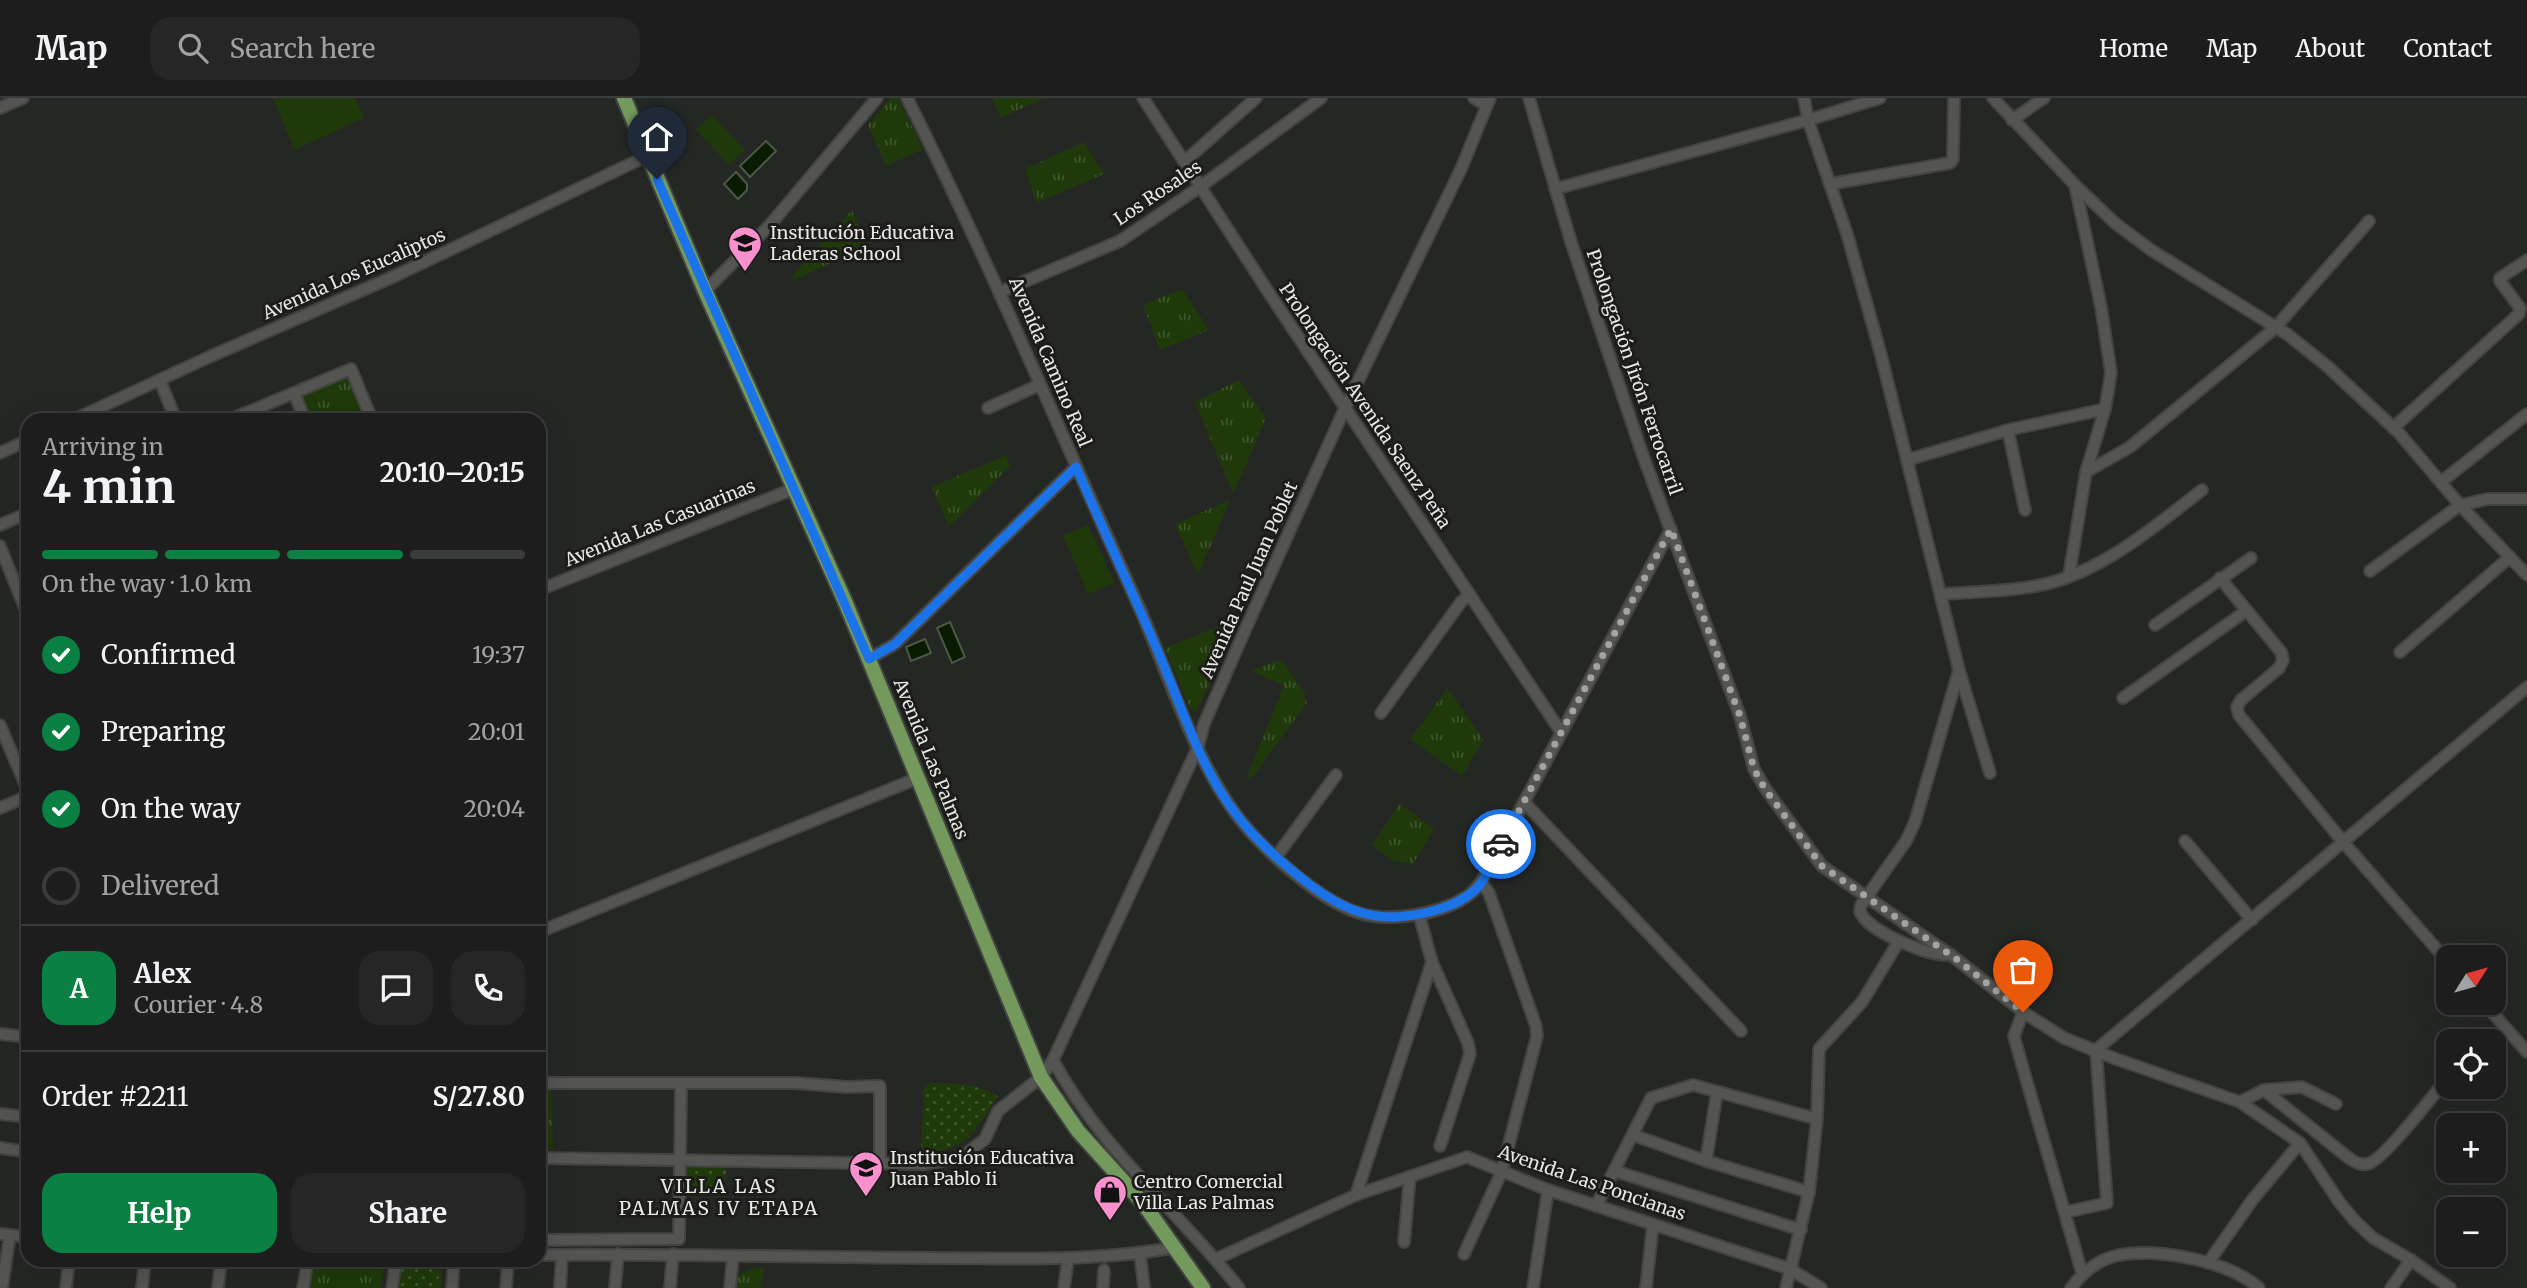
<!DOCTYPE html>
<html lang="en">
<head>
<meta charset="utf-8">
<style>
	:root { --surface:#1c1d1c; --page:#252625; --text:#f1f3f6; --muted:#a0a2a3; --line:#3a3b3b; --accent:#0b8043 }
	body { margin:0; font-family:Merriweather,serif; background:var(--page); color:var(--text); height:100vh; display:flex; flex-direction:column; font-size:26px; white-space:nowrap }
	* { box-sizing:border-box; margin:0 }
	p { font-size:23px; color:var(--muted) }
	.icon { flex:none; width:38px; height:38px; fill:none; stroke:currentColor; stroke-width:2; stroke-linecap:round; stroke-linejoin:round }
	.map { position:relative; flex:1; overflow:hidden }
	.drawer { position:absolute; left:21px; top:315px; width:525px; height:854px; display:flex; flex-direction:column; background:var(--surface); border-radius:21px; box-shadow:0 7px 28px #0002,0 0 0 2px var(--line) }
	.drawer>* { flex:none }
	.needle { width:46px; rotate:53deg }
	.buttons { position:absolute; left:2436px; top:847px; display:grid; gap:14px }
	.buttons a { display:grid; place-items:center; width:70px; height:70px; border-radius:14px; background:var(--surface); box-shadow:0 7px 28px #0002,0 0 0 2px var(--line); font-size:35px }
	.pin { position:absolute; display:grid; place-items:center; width:60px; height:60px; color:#fff; margin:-72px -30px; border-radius:50% 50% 50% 0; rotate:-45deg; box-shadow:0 0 7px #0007 }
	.pin .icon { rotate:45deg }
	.courier { position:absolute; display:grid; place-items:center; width:70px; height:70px; margin:-35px; border:5px solid #1a73e8; border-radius:50%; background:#fff; color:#222; box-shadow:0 2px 9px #0007 }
	.headline em { font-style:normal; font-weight:700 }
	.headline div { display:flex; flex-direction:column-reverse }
	.headline { display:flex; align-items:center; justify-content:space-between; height:119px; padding:0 21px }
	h1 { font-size:46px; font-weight:700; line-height:52px }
	.bar { display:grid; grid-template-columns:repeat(4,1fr); gap:10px 7px; align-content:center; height:84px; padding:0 21px }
	.bar i { height:9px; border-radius:5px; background:var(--line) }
	.bar .selected { background:var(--accent) }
	.bar p { grid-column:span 4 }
	.line { display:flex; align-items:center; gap:18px; padding:0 21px; border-top:2px solid var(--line) }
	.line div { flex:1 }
	.round { display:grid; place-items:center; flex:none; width:74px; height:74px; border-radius:21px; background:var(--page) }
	ol { padding:0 21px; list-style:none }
	li { display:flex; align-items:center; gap:21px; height:77px }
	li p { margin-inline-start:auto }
	li .icon { padding:7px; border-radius:50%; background:var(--accent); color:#fff; stroke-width:4 }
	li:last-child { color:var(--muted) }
	li i { width:38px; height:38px; border:4px solid var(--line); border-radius:50% }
	.action { display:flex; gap:14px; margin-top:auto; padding:14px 21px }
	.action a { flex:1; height:80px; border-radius:21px; background:var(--accent); color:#fff; font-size:28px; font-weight:700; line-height:80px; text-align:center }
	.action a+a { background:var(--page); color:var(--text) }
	header { display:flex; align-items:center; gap:42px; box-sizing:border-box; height:98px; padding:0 35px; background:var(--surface); border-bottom:2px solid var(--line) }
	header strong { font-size:33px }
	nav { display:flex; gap:38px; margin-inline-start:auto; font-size:24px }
	.search { width:490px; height:63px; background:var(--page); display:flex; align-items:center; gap:18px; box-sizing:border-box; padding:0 24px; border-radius:21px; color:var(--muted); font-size:26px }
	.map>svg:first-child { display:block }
</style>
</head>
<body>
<header>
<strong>Map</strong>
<div class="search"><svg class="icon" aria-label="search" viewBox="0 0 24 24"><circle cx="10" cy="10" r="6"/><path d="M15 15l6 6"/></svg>Search here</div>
<nav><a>Home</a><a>Map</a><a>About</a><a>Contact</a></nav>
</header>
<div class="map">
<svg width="2527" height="1190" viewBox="0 0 2527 1190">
	<defs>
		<pattern id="grass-dots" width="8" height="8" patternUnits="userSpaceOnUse" patternTransform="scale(1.75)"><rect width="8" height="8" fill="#1f390a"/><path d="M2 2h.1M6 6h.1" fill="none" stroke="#40562e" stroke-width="1.8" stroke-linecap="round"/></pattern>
		<pattern id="park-tufts" width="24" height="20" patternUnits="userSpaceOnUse" patternTransform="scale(1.75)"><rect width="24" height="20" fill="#1f390a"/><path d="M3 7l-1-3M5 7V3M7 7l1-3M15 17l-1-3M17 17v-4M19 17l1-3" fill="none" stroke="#40562e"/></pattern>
	</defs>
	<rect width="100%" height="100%" fill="#252725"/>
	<g fill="url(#grass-dots)">
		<path d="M929 985C954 985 975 985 998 998 974 1033 968 1055 921 1054L924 991Z"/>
		<path d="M686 1069H726V1099L686 1098Z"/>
		<path d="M401 1162H443L441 1190H397Z"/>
	</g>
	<g fill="url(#park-tufts)">
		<path d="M891 0H898L923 51 886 68 868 27Z"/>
		<path d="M992 0H1044L1001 20Z"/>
		<path d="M1084 44 1104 76 1037 105 1025 71Z"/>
		<path d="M852 112 867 147 795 182 793 177Z"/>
		<path d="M1182 191 1209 232 1160 252 1143 207Z"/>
		<path d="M348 279 361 312 338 322H312L302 298Z"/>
		<path d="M1239 282 1266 320 1235 392 1232 393 1195 304Z"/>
		<path d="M1006 357 1010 368 949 429 932 389Z"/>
		<path d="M1230 402 1198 477 1175 426Z"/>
		<path d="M1227 525 1237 529 1196 614 1191 612 1165 550Z"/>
		<path d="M1282 562 1306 597 1303 599 1307 605 1251 681 1247 678 1284 588 1251 572Z"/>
		<path d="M1448 590 1483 642 1462 678 1410 641Z"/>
		<path d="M1400 706 1434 731 1413 766 1393 763 1372 747Z"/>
		<path d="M539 991H551L553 1051 539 1050Z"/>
		<path d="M314 1162 385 1163 381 1190H310Z"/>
		<path d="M764 1168 761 1190H734C737 1172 749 1172 764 1168Z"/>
	</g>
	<g fill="#1f390a">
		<path d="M273 0H355L364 20 294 52Z"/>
		<path d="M712 17 745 52 729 67 696 32Z"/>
		<path d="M1088 427 1115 485 1088 496 1063 437Z"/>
	</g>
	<g fill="#091b00" stroke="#4c5845" stroke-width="2">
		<path d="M766 43 776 53 750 79 740 68Z"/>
		<path d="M736 74 747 86V92L738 101 724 86Z"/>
		<path d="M950 524 965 559 952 565 937 530Z"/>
		<path d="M925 541 931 555 911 563 906 549Z"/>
	</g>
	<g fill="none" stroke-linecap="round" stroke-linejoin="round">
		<g stroke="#424442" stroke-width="14">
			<g id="minor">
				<path d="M907 0C991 167 1062 339 1139 509 1169 577 1191 654 1235 715 1260 749 1316 800 1356 814 1387 825 1438 817 1466 799 1472 796 1477 789 1481 784L1671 431"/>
				<path d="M1143 0 1269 195 1561 634"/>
				<path d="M1474 0 1487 8"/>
				<path d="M1529 0 1571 144 1643 358 1740 618 1754 671 1765 690 1822 768 1955 860 2023 914 2064 940 2116 961 2240 1004 2300 1045 2340 1105 2355 1123 2373 1140 2411 1162 2450 1190"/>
				<path d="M1804 0 1808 22 1847 136 1880 253 1959 572 1990 675"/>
				<path d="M1993 0 2075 87 2115 125 2151 152 2287 236 2327 268 2398 334 2460 407 2527 477"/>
				<path d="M0 10 23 0"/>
				<path d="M2012 22 2044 0"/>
				<path d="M1184 64 1256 0"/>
				<path d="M1830 86 1950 65 1953 61 1954 0"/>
				<path d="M1555 91 1808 22 1880 0"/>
				<path d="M705 193 769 128 877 0"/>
				<path d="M1000 194 1120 143 1200 89 1321 0"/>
				<path d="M160 283 176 322"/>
				<path d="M294 295 305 322"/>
				<path d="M988 310 1039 287"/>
				<path d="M73 322 209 259 395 178 647 58"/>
				<path d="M229 322 351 271 372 322"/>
				<path d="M2393 330 2519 216 2520 210 2500 183V180L2527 162"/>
				<path d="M2008 332 2025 412"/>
				<path d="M0 355 28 342"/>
				<path d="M1907 362 2008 332 2105 311"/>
				<path d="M2086 374 2130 349 2275 230 2369 123"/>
				<path d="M2441 384 2527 316"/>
				<path d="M0 427 28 415"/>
				<path d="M0 448 28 518"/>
				<path d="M2370 473 2460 407 2488 401H2527"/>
				<path d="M2069 478 2086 374 2105 311 2111 275 2101 209 2075 87"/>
				<path d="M2220 480 2281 554 2283 562 2279 570 2241 602 2237 609 2239 617 2344 745 2448 864"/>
				<path d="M539 492 793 391"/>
				<path d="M1940 496C1975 494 2024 493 2057 483 2111 466 2158 426 2202 392"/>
				<path d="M2155 527 2251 460"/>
				<path d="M2400 554 2510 459"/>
				<path d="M869 561 895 546 1076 369"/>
				<path d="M2123 600 2246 513"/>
				<path d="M1381 615 1461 504 1469 497"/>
				<path d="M0 627 28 693"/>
				<path d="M1524 704 1741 933"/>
				<path d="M0 710 28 698"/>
				<path d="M2185 743 2252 822"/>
				<path d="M1276 759 1336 677"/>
				<path d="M1419 816 1432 864 1468 945 1470 956 1440 1048"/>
				<path d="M539 834 918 680"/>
				<path d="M1950 856C1932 861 1870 833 1862 817 1859 813 1860 812 1861 807L1906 743 1915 724 1959 572"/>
				<path d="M2484 905 2527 954"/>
				<path d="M2023 914 2014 938 2016 946 2082 1175"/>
				<path d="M0 936 28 939"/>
				<path d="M1053 962C1099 1049 1178 1113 1239 1190"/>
				<path d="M539 985H796L846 989 880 988V1066"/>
				<path d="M2264 992 2350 1061C2357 1065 2362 1068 2370 1065 2384 1060 2429 1003 2441 988"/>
				<path d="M2240 1004 2264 992 2302 989 2336 1006"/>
				<path d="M0 1016 28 1019"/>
				<path d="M1633 1037 1706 1063 1809 1094"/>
				<path d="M0 1050 28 1054"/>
				<path d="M539 1060 924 1066 962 1059 985 1041 998 1013 1041 979 1053 962 1198 649 1204 626 1246 530 1345 310 1461 71 1490 0"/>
				<path d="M1706 1063 1717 994"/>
				<path d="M1615 1073 1801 1132"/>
				<path d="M1356 1097 1432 864"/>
				<path d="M1596 1108 1651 1000 1693 987 1817 1021"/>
				<path d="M2066 1114 2107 1105 2096 952 2527 589"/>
				<path d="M0 1136 28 1139"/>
				<path d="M539 1142 679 1141 681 986"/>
				<path d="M1404 1144 1410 1078"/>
				<path d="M1140 1156 1144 1188"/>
				<path d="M1464 1156 1502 1073 1537 938 1536 928 1489 795 1481 784"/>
				<path d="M539 1157C670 1156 802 1159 933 1160 1013 1160 1093 1164 1172 1150"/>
				<path d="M1216 1161 1356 1097 1467 1059 1548 1092 1790 1171 1821 1190"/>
				<path d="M2208 1165 2253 1101 2300 1045"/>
				<path d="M2 1190 10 1137"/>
				<path d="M66 1190 69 1162"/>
				<path d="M142 1190 145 1162"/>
				<path d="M218 1190 221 1162"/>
				<path d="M303 1190 308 1162"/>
				<path d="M392 1190 396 1162"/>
				<path d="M452 1190 454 1162"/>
				<path d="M506 1190 508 1162"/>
				<path d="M560 1190 562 1157"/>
				<path d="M615 1190 618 1156"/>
				<path d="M670 1190 673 1156"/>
				<path d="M730 1190 733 1158"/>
				<path d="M1064 1190 1068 1160"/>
				<path d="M1103 1190 1104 1172"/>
				<path d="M1533 1190 1548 1092"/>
				<path d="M1646 1190 1653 1126"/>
				<path d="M1786 1190 1809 1094 1817 1021 1819 951 1862 904 1899 843"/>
				<path d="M2071 1190C2083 1174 2099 1161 2119 1157 2159 1150 2229 1163 2259 1190"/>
				<path d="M2391 1190 2411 1162"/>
			</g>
		</g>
		<g stroke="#424442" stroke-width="18">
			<path id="major" d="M624 0 705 193 844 501 1041 979 1078 1033 1143 1105 1203 1190"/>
		</g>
		<use href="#minor" stroke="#545553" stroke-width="10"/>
		<use href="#major" stroke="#74995d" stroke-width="14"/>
	</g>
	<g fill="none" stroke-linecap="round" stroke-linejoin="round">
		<path stroke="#a3a4a2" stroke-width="7" stroke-dasharray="0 12.6" d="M1501 746 1671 431 1740 618 1754 671 1765 691 1822 768 1955 860 2023 914"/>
		<path stroke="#1a73e8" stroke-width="9" d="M657 81 869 561 895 546 1076 369C1102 429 1130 489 1156 549 1181 605 1198 667 1236 716 1256 743 1282 765 1309 786 1338 808 1368 823 1406 818 1432 815 1466 806 1482 784 1489 773 1494 758 1501 746"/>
	</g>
	<defs>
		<g id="school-pin" transform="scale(1.75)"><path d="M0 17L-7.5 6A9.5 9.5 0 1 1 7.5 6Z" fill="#f790cd" stroke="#1c1d1b"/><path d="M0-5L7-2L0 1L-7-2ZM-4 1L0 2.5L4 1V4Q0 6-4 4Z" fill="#111"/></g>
		<g id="shop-pin" transform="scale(1.75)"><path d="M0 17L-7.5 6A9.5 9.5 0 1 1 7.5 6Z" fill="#f790cd" stroke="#1c1d1b"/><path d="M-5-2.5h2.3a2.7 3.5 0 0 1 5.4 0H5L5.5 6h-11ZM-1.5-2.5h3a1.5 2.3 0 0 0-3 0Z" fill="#111"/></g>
	</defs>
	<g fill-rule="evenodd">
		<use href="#school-pin" x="745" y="145"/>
		<use href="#school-pin" x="866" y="1070"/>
		<use href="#shop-pin" x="1110" y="1094"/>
	</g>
	<g text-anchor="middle" stroke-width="6" stroke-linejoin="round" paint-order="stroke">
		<g font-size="18" fill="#e7e7e6" stroke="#1c1d1b">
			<text transform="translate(1158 95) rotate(-34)" y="6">Los Rosales</text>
			<text transform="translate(354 176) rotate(-24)" y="6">Avenida Los Eucaliptos</text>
			<text transform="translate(1050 264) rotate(67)" y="6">Avenida Camino Real</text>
			<text transform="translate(1634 274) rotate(71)" y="6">Prolongación Jirón Ferrocarril</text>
			<text transform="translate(1365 308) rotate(56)" y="6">Prolongación Avenida Saenz Peña</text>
			<text transform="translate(660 425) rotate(-22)" y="6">Avenida Las Casuarinas</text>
			<text transform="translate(1249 482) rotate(-66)" y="6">Avenida Paul Juan Poblet</text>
			<text transform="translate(931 661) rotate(68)" y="6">Avenida Las Palmas</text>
			<text transform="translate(1592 1085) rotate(19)" y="6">Avenida Las Poncianas</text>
		</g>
		<g font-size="18" fill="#e7e7e6" stroke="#1c1d1b" text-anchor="start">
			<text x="770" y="141">Institución Educativa<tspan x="770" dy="21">Laderas School</tspan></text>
			<text x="890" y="1066">Institución Educativa<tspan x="890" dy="21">Juan Pablo Ii</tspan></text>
			<text x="1134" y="1090">Centro Comercial<tspan x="1134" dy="21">Villa Las Palmas</tspan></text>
		</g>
		<g font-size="19" letter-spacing="2" fill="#e7e7e6" stroke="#1c1d1b">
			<text x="719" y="1095">VILLA LAS<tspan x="719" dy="22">PALMAS IV ETAPA</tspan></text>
		</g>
	</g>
</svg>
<div class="buttons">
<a><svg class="needle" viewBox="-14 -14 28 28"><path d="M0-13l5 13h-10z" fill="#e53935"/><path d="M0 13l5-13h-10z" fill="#a0a2a3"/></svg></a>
<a><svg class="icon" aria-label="locate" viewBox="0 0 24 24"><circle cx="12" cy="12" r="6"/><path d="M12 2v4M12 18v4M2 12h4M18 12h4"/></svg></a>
<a>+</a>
<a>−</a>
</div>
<div class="pin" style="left:2023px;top:914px;background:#ea580c"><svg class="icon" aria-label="bag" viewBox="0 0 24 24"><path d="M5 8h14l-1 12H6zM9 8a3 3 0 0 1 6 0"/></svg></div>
<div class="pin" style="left:657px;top:81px;background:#1f2937"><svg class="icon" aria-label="home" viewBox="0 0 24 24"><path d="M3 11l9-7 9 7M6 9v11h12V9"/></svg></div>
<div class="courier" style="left:1501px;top:746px"><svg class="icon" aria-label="car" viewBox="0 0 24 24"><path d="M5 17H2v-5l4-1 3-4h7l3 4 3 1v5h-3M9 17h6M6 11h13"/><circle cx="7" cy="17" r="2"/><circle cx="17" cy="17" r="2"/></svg></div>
<section class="drawer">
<div class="headline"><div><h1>4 min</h1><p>Arriving in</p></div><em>20:10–20:15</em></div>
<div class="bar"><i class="selected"></i><i class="selected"></i><i class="selected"></i><i></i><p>On the way · 1.0 km</p></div>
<ol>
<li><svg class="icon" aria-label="check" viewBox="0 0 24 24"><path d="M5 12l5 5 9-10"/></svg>Confirmed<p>19:37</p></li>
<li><svg class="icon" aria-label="check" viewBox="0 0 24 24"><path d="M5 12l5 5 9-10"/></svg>Preparing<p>20:01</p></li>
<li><svg class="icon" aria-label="check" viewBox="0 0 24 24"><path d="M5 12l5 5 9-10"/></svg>On the way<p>20:04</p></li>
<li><i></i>Delivered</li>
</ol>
<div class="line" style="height:126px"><b class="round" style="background:var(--accent);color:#fff">A</b><div><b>Alex</b><p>Courier · 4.8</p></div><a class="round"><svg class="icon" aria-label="chat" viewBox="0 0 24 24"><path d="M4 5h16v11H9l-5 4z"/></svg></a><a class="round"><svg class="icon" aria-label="phone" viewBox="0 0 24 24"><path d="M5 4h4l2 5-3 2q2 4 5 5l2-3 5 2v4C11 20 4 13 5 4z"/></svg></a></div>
<div class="line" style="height:91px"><div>Order #2211</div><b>S/27.80</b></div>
<div class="action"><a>Help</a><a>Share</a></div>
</section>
</div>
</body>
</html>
